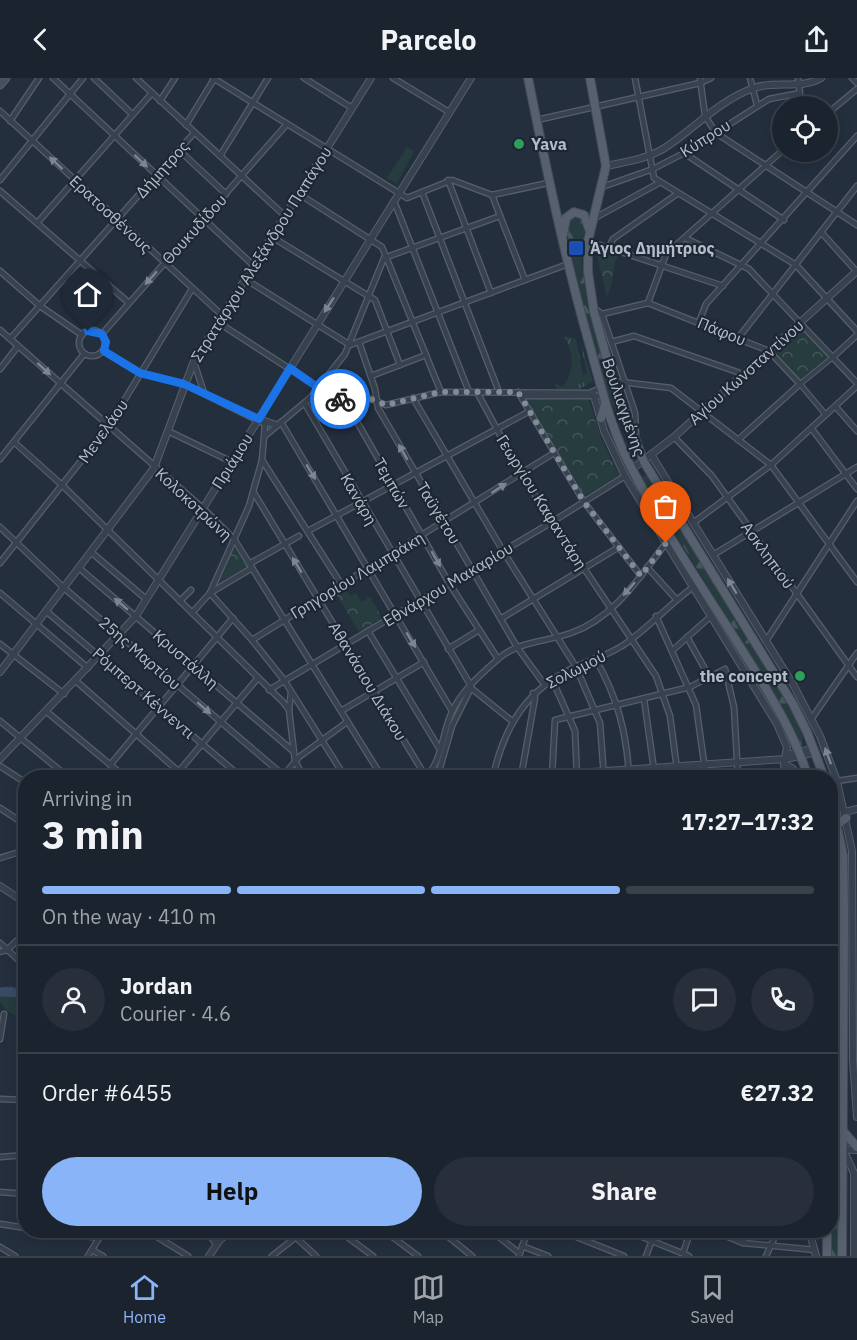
<!DOCTYPE html>
<html lang="en">
<head>
<meta charset="utf-8">
<style>
	:root { --surface:#1b232e; --page:#282f3a; --text:#f1f3f6; --muted:#a0a4aa; --line:#39404a; --accent:#8ab4f8 }
	body { margin:0; font-family:"IBM Plex Sans",sans-serif; background:var(--page); color:var(--text); height:100vh; display:flex; flex-direction:column; font-size:22px; white-space:nowrap }
	* { box-sizing:border-box; margin:0 }
	p { font-size:20px; color:var(--muted) }
	.icon { flex:none; width:33px; height:33px; fill:none; stroke:currentColor; stroke-width:2; stroke-linecap:round; stroke-linejoin:round }
	.map { position:relative; flex:1; overflow:hidden }
	.panel { position:absolute; left:18px; top:692px; width:820px; height:468px; display:flex; flex-direction:column; background:var(--surface); border-radius:24px; box-shadow:0 3px 15px #0003,0 0 0 2px var(--line) }
	.panel>* { flex:none }
	.buttons { position:absolute; left:772px; top:18px; display:grid; gap:12px }
	.buttons a { display:grid; place-items:center; width:66px; height:66px; border-radius:50%; background:var(--surface); box-shadow:0 3px 15px #0003,0 0 0 2px var(--line); font-size:30px }
	.pin { position:absolute; display:grid; place-items:center; width:51px; height:51px; color:#fff; margin:-62px -26px; border-radius:50% 50% 50% 0; rotate:-45deg; box-shadow:0 0 6px #0007 }
	.pin .icon { rotate:45deg }
	.courier { position:absolute; display:grid; place-items:center; width:60px; height:60px; margin:-30px; border:4px solid #1a73e8; border-radius:50%; background:#fff; color:#222; box-shadow:0 2px 8px #0007 }
	.overview em { font-style:normal; font-weight:700 }
	.overview div { display:flex; flex-direction:column-reverse }
	.overview { display:flex; align-items:center; justify-content:space-between; height:102px; padding:0 24px }
	h1 { font-size:39px; font-weight:700; line-height:45px }
	.bar { display:grid; grid-template-columns:repeat(4,1fr); gap:9px 6px; align-content:center; height:72px; padding:0 24px }
	.bar i { height:8px; border-radius:4px; background:var(--line) }
	.bar .selected { background:var(--accent) }
	.bar p { grid-column:span 4 }
	.line { display:flex; align-items:center; gap:15px; padding:0 24px; border-top:2px solid var(--line) }
	.line div { flex:1 }
	.round { display:grid; place-items:center; flex:none; width:63px; height:63px; border-radius:32px; background:var(--page) }
	.action { display:flex; gap:12px; margin-top:auto; padding:12px 24px }
	.action a { flex:1; height:69px; border-radius:36px; background:var(--accent); color:#111; font-size:24px; font-weight:700; line-height:69px; text-align:center }
	.action a+a { background:var(--page); color:var(--text) }
	header { display:flex; justify-content:space-between; align-items:center; height:78px; padding:0 24px; background:var(--surface); font-size:27px; font-weight:700 }
	.dock { display:flex; justify-content:space-around; align-items:center; height:84px; border-top:2px solid var(--line); background:var(--surface); font-size:16px; color:var(--muted) }
	.dock a { display:grid; justify-items:center; gap:3px }
	.dock .selected { color:var(--accent) }
	.map>svg:first-child { display:block }
</style>
</head>
<body>
<header><svg class="icon" aria-label="back" viewBox="0 0 24 24"><path d="M15 5l-7 7 7 7"/></svg>Parcelo<svg class="icon" aria-label="share" viewBox="0 0 24 24"><path d="M12 15V3M7 8l5-5 5 5M5 13v7h14v-7"/></svg></header>
<div class="map">
<svg width="857" height="1178" viewBox="0 0 857 1178">
	<defs>
		<pattern id="grass-tufts" width="24" height="20" patternUnits="userSpaceOnUse" patternTransform="scale(1.5)"><rect width="24" height="20" fill="#263c3f"/><path d="M3 7l-1-3M5 7V3M7 7l1-3M15 17l-1-3M17 17v-4M19 17l1-3" fill="none" stroke="#435659"/></pattern>
		<pattern id="forest-firs" width="22" height="20" patternUnits="userSpaceOnUse" patternTransform="scale(1.5)"><rect width="22" height="20" fill="#263c3f"/><path d="M5 1l3.5 6h-7zM16 11l3.5 6h-7z" fill="#435659"/></pattern>
		<pattern id="park-crowns" width="20" height="18" patternUnits="userSpaceOnUse" patternTransform="scale(1.5)"><rect width="20" height="18" fill="#263c3f"/><path d="M2 6a3 3 0 1 1 6 0M12 15a3 3 0 1 1 6 0" fill="none" stroke="#435659"/></pattern>
	</defs>
	<rect width="100%" height="100%" fill="#242f3e"/>
	<g fill="url(#grass-tufts)">
		<path d="M564 258 576 261 583 297 587 295 580 263 593 303 578 312H557L554 305 563 309C575 292 574 276 564 258Z"/>
		<path d="M25 908V944L5 931 0 923V909Z"/>
	</g>
	<g fill="url(#forest-firs)">
		<path d="M573 138 582 139 585 149 582 184 587 224 611 311 635 376 607 313 586 245 566 150V143Z"/>
		<path d="M646 396 782 617 803 654 802 668 777 620 641 400Z"/>
		<path d="M831 739 840 805 839 978 834 952Z"/>
		<rect x="832" y="1085" width="6" height="93"/>
	</g>
	<g fill="url(#park-crowns)">
		<path d="M603 171 618 178C610 191 615 205 607 218L596 174Z"/>
		<path d="M802 249 829 278 800 302 776 274Z"/>
		<path d="M534 321 589 322 601 360 619 397 585 418 530 328 528 322Z"/>
		<path d="M234 469 248 488 219 505Z"/>
		<path d="M344 508 350 518 356 515 362 524 370 519 382 540 359 554 335 514Z"/>
	</g>
	<path fill="#263c3f" d="M407 69 414 73 397 106 387 100Z"/>
	<g fill="none" stroke-linecap="round" stroke-linejoin="round">
		<path stroke="#394c67" stroke-width="9" d="M0 914 26 915"/>
		<g stroke="#565f6c" stroke-width="6">
			<g id="pedestrian">
				<path d="M826 337 800 306 833 279"/>
				<path d="M665 1152 688 1161"/>
			</g>
		</g>
		<g stroke="#565f6c" stroke-width="7">
			<g id="minor">
				<path d="M53 0 254 188"/>
				<path d="M94 0 132 36"/>
				<path d="M136 0 285 138"/>
				<path d="M213 0 407 120 452 102 492 117 548 105"/>
				<path d="M304 0 352 30"/>
				<path d="M393 0 449 34"/>
				<path d="M635 0 654 100 796 187 857 253"/>
				<path d="M700 0 705 38 716 55 857 147"/>
				<path d="M750 0 757 27"/>
				<path d="M852 0 857 5"/>
				<path d="M160 23 175 0"/>
				<path d="M0 33 223 238"/>
				<path d="M828 35 857 11"/>
				<path d="M537 42 700 5 711 0"/>
				<path d="M10 43 39 0"/>
				<path d="M186 47 214 1"/>
				<path d="M179 72 226 116"/>
				<path d="M684 75 784 142"/>
				<path d="M220 78 268 0"/>
				<path d="M0 102 83 0"/>
				<path d="M448 102 491 215"/>
				<path d="M602 109 653 91 684 75 769 21 800 15 798 0"/>
				<path d="M0 113 129 225"/>
				<path d="M422 114 499 314"/>
				<path d="M299 116 382 169 441 314"/>
				<path d="M492 117 525 202"/>
				<path d="M394 123 469 314"/>
				<path d="M593 141 659 105"/>
				<path d="M38 144 152 15"/>
				<path d="M821 154 857 194"/>
				<path d="M272 159 375 222 400 287"/>
				<path d="M685 160 749 191 857 305"/>
				<path d="M588 163 723 208"/>
				<path d="M609 169 613 161 677 116"/>
				<path d="M0 193 40 228 82 257"/>
				<path d="M245 201 350 267 568 186"/>
				<path d="M648 225 666 176 783 72"/>
				<path d="M594 230 602 236 648 225 769 273 800 306 738 362"/>
				<path d="M602 236 635 335 636 357"/>
				<path d="M699 244 706 226 857 58"/>
				<path d="M219 245 336 321 368 320 386 327 441 314 589 315 601 310"/>
				<circle cx="92" cy="265" r="13"/>
				<path d="M0 252 207 434 234 461 382 699"/>
				<path d="M102 256 287 46"/>
				<path d="M739 259 857 108"/>
				<path d="M10 261 194 55"/>
				<path d="M359 264 375 311 378 330 517 569 544 606"/>
				<path d="M611 264 634 258 743 296"/>
				<path d="M103 273 140 295 184 306 265 346 262 382 249 428 210 515 192 535"/>
				<path d="M833 279 857 257"/>
				<path d="M194 284 204 315"/>
				<path d="M0 291 18 268"/>
				<path d="M371 298 426 277"/>
				<path d="M613 303 671 310 771 387 857 504"/>
				<path d="M477 314 521 396 656 598 670 638 678 699"/>
				<path d="M518 314 584 424 641 498"/>
				<path d="M521 318H603"/>
				<path d="M413 320 503 473 576 589 600 645 604 699"/>
				<path d="M344 321 449 505 498 581"/>
				<path d="M305 326 471 608"/>
				<path d="M836 329 857 353"/>
				<path d="M281 344 452 633"/>
				<path d="M812 351 857 411"/>
				<path d="M168 353 232 384"/>
				<path d="M266 357 310 320 345 276 384 180 500 138"/>
				<path d="M674 359 712 398 857 599"/>
				<path d="M14 364 62 407 283 624 289 632 295 683 304 699"/>
				<path d="M0 381 84 276"/>
				<path d="M262 382 341 506"/>
				<path d="M254 415 426 699"/>
				<path d="M693 445 771 387 857 308"/>
				<path d="M0 449 64 510 283 697"/>
				<path d="M308 453 530 333"/>
				<path d="M91 474 146 521"/>
				<path d="M713 477 857 389"/>
				<path d="M0 485 108 349 192 211"/>
				<path d="M249 486 299 458"/>
				<path d="M647 489 676 521"/>
				<path d="M79 490 293 673"/>
				<path d="M0 515 88 590"/>
				<path d="M210 515 252 562 284 602 345 699"/>
				<path d="M210 515 252 490"/>
				<path d="M180 523 191 512"/>
				<path d="M46 533 241 699"/>
				<path d="M656 538 696 627 706 699"/>
				<path d="M502 540 619 469"/>
				<path d="M368 553 439 670"/>
				<path d="M687 559 710 600"/>
				<path d="M252 562 554 375"/>
				<path d="M766 563 857 423"/>
				<path d="M0 566 64 616"/>
				<path d="M448 571 479 552"/>
				<path d="M673 572 711 538"/>
				<path d="M595 580C617 618 627 655 629 699"/>
				<path d="M552 601 575 653 577 699"/>
				<path d="M76 603 185 699"/>
				<path d="M471 610 512 643"/>
				<path d="M269 612 552 444 625 398"/>
				<path d="M644 621 655 699"/>
				<path d="M289 632 291 614"/>
				<path d="M341 633 424 584"/>
				<path d="M47 634 125 699"/>
				<path d="M812 640 857 575"/>
				<path d="M0 643 68 699"/>
				<path d="M110 687 233 540"/>
				<path d="M0 688 26 705"/>
				<path d="M552 698 555 642 690 609 725 591 734 629 738 699"/>
				<path d="M174 699 257 601"/>
				<path d="M282 699 299 679 347 644"/>
				<path d="M426 699C442 683 442 656 451 636 460 614 481 596 498 581 518 563 546 564 571 555 614 540 639 500 666 465"/>
				<path d="M434 699 440 690 452 648 471 610"/>
				<path d="M493 699C504 648 527 611 575 589 591 582 611 576 625 566 649 549 669 527 693 509"/>
				<path d="M521 699 535 620 533 615"/>
				<path d="M783 699 784 686"/>
				<path d="M837 703 857 700"/>
				<path d="M0 730 26 747"/>
				<path d="M0 780 26 772"/>
				<path d="M0 865 26 889"/>
				<path d="M0 874 7 872 26 854"/>
				<path d="M0 961 4 936"/>
				<path d="M0 1021 26 1022"/>
				<path d="M22 1077 26 1010"/>
				<path d="M0 1079 26 1077"/>
				<path d="M0 1114 26 1116"/>
				<path d="M0 1146 26 1150"/>
				<path d="M39 1152 99 1160"/>
				<path d="M146 1152 188 1178"/>
				<path d="M206 1152 216 1166"/>
				<path d="M288 1152 316 1178"/>
				<path d="M338 1152 373 1178"/>
				<path d="M383 1152 418 1178"/>
				<path d="M440 1152 472 1178"/>
				<path d="M490 1152 519 1175"/>
				<path d="M559 1152 624 1178"/>
				<path d="M625 1152 689 1178"/>
				<path d="M711 1152 743 1165 815 1172"/>
				<path d="M743 1165 748 1152"/>
				<path d="M522 1168 548 1178"/>
				<path d="M0 1169 15 1178"/>
				<path d="M92 1172 103 1178"/>
				<path d="M683 1175 691 1152"/>
				<path d="M88 1178 104 1152"/>
				<path d="M272 1178 305 1152"/>
				<path d="M519 1178 528 1152"/>
				<path d="M646 1178 656 1152"/>
				<path d="M766 1178 778 1152"/>
			</g>
		</g>
		<g stroke="#565f6c" stroke-width="8">
			<g id="tertiary">
				<path d="M606 88C625 84 646 81 663 71 693 52 719 22 754 10 776 2 800 12 821 0"/>
				<path d="M594 318 604 353 625 398 777 646 787 669 784 686 792 690 799 699"/>
				<path d="M259 341 276 347"/>
				<path d="M652 378 794 608 820 658 837 703 852 773 853 982 857 1039"/>
				<path d="M632 391 674 359 857 193"/>
				<path d="M0 594 154 390 194 283 371 0"/>
				<path d="M787 677 814 670"/>
				<path d="M0 681 136 538 471 0"/>
				<path d="M516 699 786 681 816 674"/>
				<path d="M845 734 857 731"/>
				<path d="M0 808 26 825"/>
				<path d="M831 1071 857 1072"/>
				<path d="M843 1071 854 1095V1178"/>
				<path d="M809 1152 816 1178"/>
				<path d="M209 1178 220 1162 232 1152"/>
			</g>
		</g>
		<g stroke="#565f6c" stroke-width="9">
			<path id="secondary" d="M0 7 6 0"/>
		</g>
		<g stroke="#414a57" stroke-width="10">
			<g id="primary">
				<path d="M528 0C546 89 564 177 589 265 601 308 611 353 633 393 666 456 706 515 744 575 769 615 794 654 808 699"/>
				<path d="M590 0 606 88 588 163V194L594 234 613 303 644 384 793 626 807 654 824 699"/>
				<path d="M563 157 566 140 574 134 584 137 589 151"/>
				<path d="M601 340 605 326"/>
				<path d="M831 721 843 777 844 835 842 1178"/>
				<path d="M838 746 846 740"/>
				<path d="M843 1053 857 1069"/>
				<path d="M827 1178V1152"/>
			</g>
		</g>
		<use href="#pedestrian" stroke="#38414e" stroke-width="4"/>
		<use href="#minor" stroke="#38414e" stroke-width="4.5"/>
		<use href="#tertiary" stroke="#38414e" stroke-width="6"/>
		<use href="#secondary" stroke="#465061" stroke-width="7"/>
		<use href="#primary" stroke="#56606e" stroke-width="8"/>
	</g>
	<defs><path id="oneway-solid" d="M-6-.8H1V-3.2L6.5 0L1 3.2V.8H-6Z" transform="scale(1.5)"/></defs>
	<g fill="#7c8592">
		<use href="#oneway-solid" transform="translate(141 83) rotate(43)"/>
		<use href="#oneway-solid" transform="translate(56 85) rotate(-137)"/>
		<use href="#oneway-solid" transform="translate(151 200) rotate(132)"/>
		<use href="#oneway-solid" transform="translate(329 227) rotate(123)"/>
		<use href="#oneway-solid" transform="translate(44 291) rotate(42)"/>
		<use href="#oneway-solid" transform="translate(403 374) rotate(-120)"/>
		<use href="#oneway-solid" transform="translate(311 394) rotate(59)"/>
		<use href="#oneway-solid" transform="translate(499 410) rotate(-33)"/>
		<use href="#oneway-solid" transform="translate(436 481) rotate(60)"/>
		<use href="#oneway-solid" transform="translate(297 487) rotate(-121)"/>
		<use href="#oneway-solid" transform="translate(732 508) rotate(-121)"/>
		<use href="#oneway-solid" transform="translate(629 511) rotate(131)"/>
		<use href="#oneway-solid" transform="translate(121 526) rotate(-140)"/>
		<use href="#oneway-solid" transform="translate(411 562) rotate(59)"/>
		<use href="#oneway-solid" transform="translate(204 630) rotate(41)"/>
		<use href="#oneway-solid" transform="translate(828 678) rotate(-110)"/>
	</g>
	<g fill="none" stroke-linecap="round" stroke-linejoin="round">
		<path stroke="#828b98" stroke-width="6" stroke-dasharray="0 10.8" d="M340 321 368 320 386 327 441 314H518L584 424 641 498 666 465"/>
		<path stroke="#1a73e8" stroke-width="8" d="M88 253 102 256 106 264 104 273 140 295 184 306 259 341 290 290 330 318 340 321"/>
	</g>
	<g fill="#2e9e5b" stroke="#1d2633" stroke-width="2">
		<circle cx="519" cy="66" r="6"/>
		<circle cx="800" cy="598" r="6"/>
	</g>
	<rect fill="#1a4fb4" stroke="#1d2633" stroke-width="2" x="568" y="162" width="16" height="16" rx="3"/>
	<g text-anchor="middle" stroke-width="4.5" stroke-linejoin="round" paint-order="stroke">
		<g font-size="16" fill="#b4bcc9" stroke="#1d2633">
			<text transform="translate(705 60) rotate(-32)" y="6">Κύπρου</text>
			<text transform="translate(162 91) rotate(-48)" y="6">Δήμητρος</text>
			<text transform="translate(111 136) rotate(43)" y="6">Ερατοσθένους</text>
			<text transform="translate(194 151) rotate(-48)" y="6">Θουκυδίδου</text>
			<text transform="translate(261 176) rotate(-58)" y="6">Στρατάρχου Αλεξάνδρου Παπάγου</text>
			<text transform="translate(722 253) rotate(22)" y="6">Πάφου</text>
			<text transform="translate(746 294) rotate(-42)" y="6">Αγίου Κωνσταντίνου</text>
			<text transform="translate(624 329) rotate(71)" y="6">Βουλιαγμένης</text>
			<text transform="translate(103 353) rotate(-55)" y="6">Μενελάου</text>
			<text transform="translate(232 383) rotate(-58)" y="6">Πριάμου</text>
			<text transform="translate(392 405) rotate(60)" y="6">Τεμπών</text>
			<text transform="translate(359 421) rotate(60)" y="6">Κανάρη</text>
			<text transform="translate(542 424) rotate(58)" y="6">Γεωργίου Καφαντάρη</text>
			<text transform="translate(194 426) rotate(43)" y="6">Κολοκοτρώνη</text>
			<text transform="translate(439 435) rotate(59)" y="6">Ταϋγέτου</text>
			<text transform="translate(768 477) rotate(54)" y="6">Ασκληπιού</text>
			<text transform="translate(357 497) rotate(-31)" y="6">Γρηγορίου Λαμπράκη</text>
			<text transform="translate(448 506) rotate(-31)" y="6">Εθνάρχου Μακαρίου</text>
			<text transform="translate(140 575) rotate(41)" y="6">25ης Μαρτίου</text>
			<text transform="translate(186 581) rotate(41)" y="6">Κρυστάλλη</text>
			<text transform="translate(576 591) rotate(-27)" y="6">Σολωμού</text>
			<text transform="translate(368 603) rotate(59)" y="6">Αθανάσιου Διάκου</text>
			<text transform="translate(144 615) rotate(41)" y="6">Ρόμπερτ Κέννεντι</text>
		</g>
		<g font-size="16" font-weight="bold" fill="#b4bcc9" stroke="#1d2633" text-anchor="start">
			<text x="531" y="72">Yava</text>
			<text x="590" y="176">Άγιος Δημήτριος</text>
			<text x="788" y="604" text-anchor="end">the concept</text>
		</g>
	</g>
</svg>
<div class="buttons">
<a><svg class="icon" aria-label="locate" viewBox="0 0 24 24"><circle cx="12" cy="12" r="6"/><path d="M12 2v4M12 18v4M2 12h4M18 12h4"/></svg></a>
</div>
<div class="pin" style="left:666px;top:465px;background:#ea580c"><svg class="icon" aria-label="bag" viewBox="0 0 24 24"><path d="M5 8h14l-1 12H6zM9 8a3 3 0 0 1 6 0"/></svg></div>
<div class="pin" style="left:88px;top:253px;background:#1f2937"><svg class="icon" aria-label="home" viewBox="0 0 24 24"><path d="M3 11l9-7 9 7M6 9v11h12V9"/></svg></div>
<div class="courier" style="left:340px;top:321px"><svg class="icon" aria-label="bike" viewBox="0 0 24 24"><circle cx="6" cy="16" r="4"/><circle cx="18" cy="16" r="4"/><path d="M6 16l4-8h5l3 8M10 8l3 8H6M13 5h3"/></svg></div>
<section class="panel">
<div class="overview"><div><h1>3 min</h1><p>Arriving in</p></div><em>17:27–17:32</em></div>
<div class="bar"><i class="selected"></i><i class="selected"></i><i class="selected"></i><i></i><p>On the way · 410 m</p></div>
<div class="line" style="height:108px"><a class="round"><svg class="icon" aria-label="person" viewBox="0 0 24 24"><circle cx="12" cy="8" r="4"/><path d="M4 21q1-7 8-7t8 7"/></svg></a><div><b>Jordan</b><p>Courier · 4.6</p></div><a class="round"><svg class="icon" aria-label="chat" viewBox="0 0 24 24"><path d="M4 5h16v11H9l-5 4z"/></svg></a><a class="round"><svg class="icon" aria-label="phone" viewBox="0 0 24 24"><path d="M5 4h4l2 5-3 2q2 4 5 5l2-3 5 2v4C11 20 4 13 5 4z"/></svg></a></div>
<div class="line" style="height:78px"><div>Order #6455</div><b>€27.32</b></div>
<div class="action"><a>Help</a><a>Share</a></div>
</section>
</div>
<nav class="dock">
<a class="selected"><svg class="icon" aria-label="home" viewBox="0 0 24 24"><path d="M3 11l9-7 9 7M6 9v11h12V9"/></svg>Home</a>
<a><svg class="icon" aria-label="map" viewBox="0 0 24 24"><path d="M3 6l6-2 6 2 6-2v14l-6 2-6-2-6 2zM9 4v14M15 6v14"/></svg>Map</a>
<a><svg class="icon" aria-label="saved" viewBox="0 0 24 24"><path d="M7 4h10v16l-5-4-5 4z"/></svg>Saved</a>
</nav>
</body>
</html>
